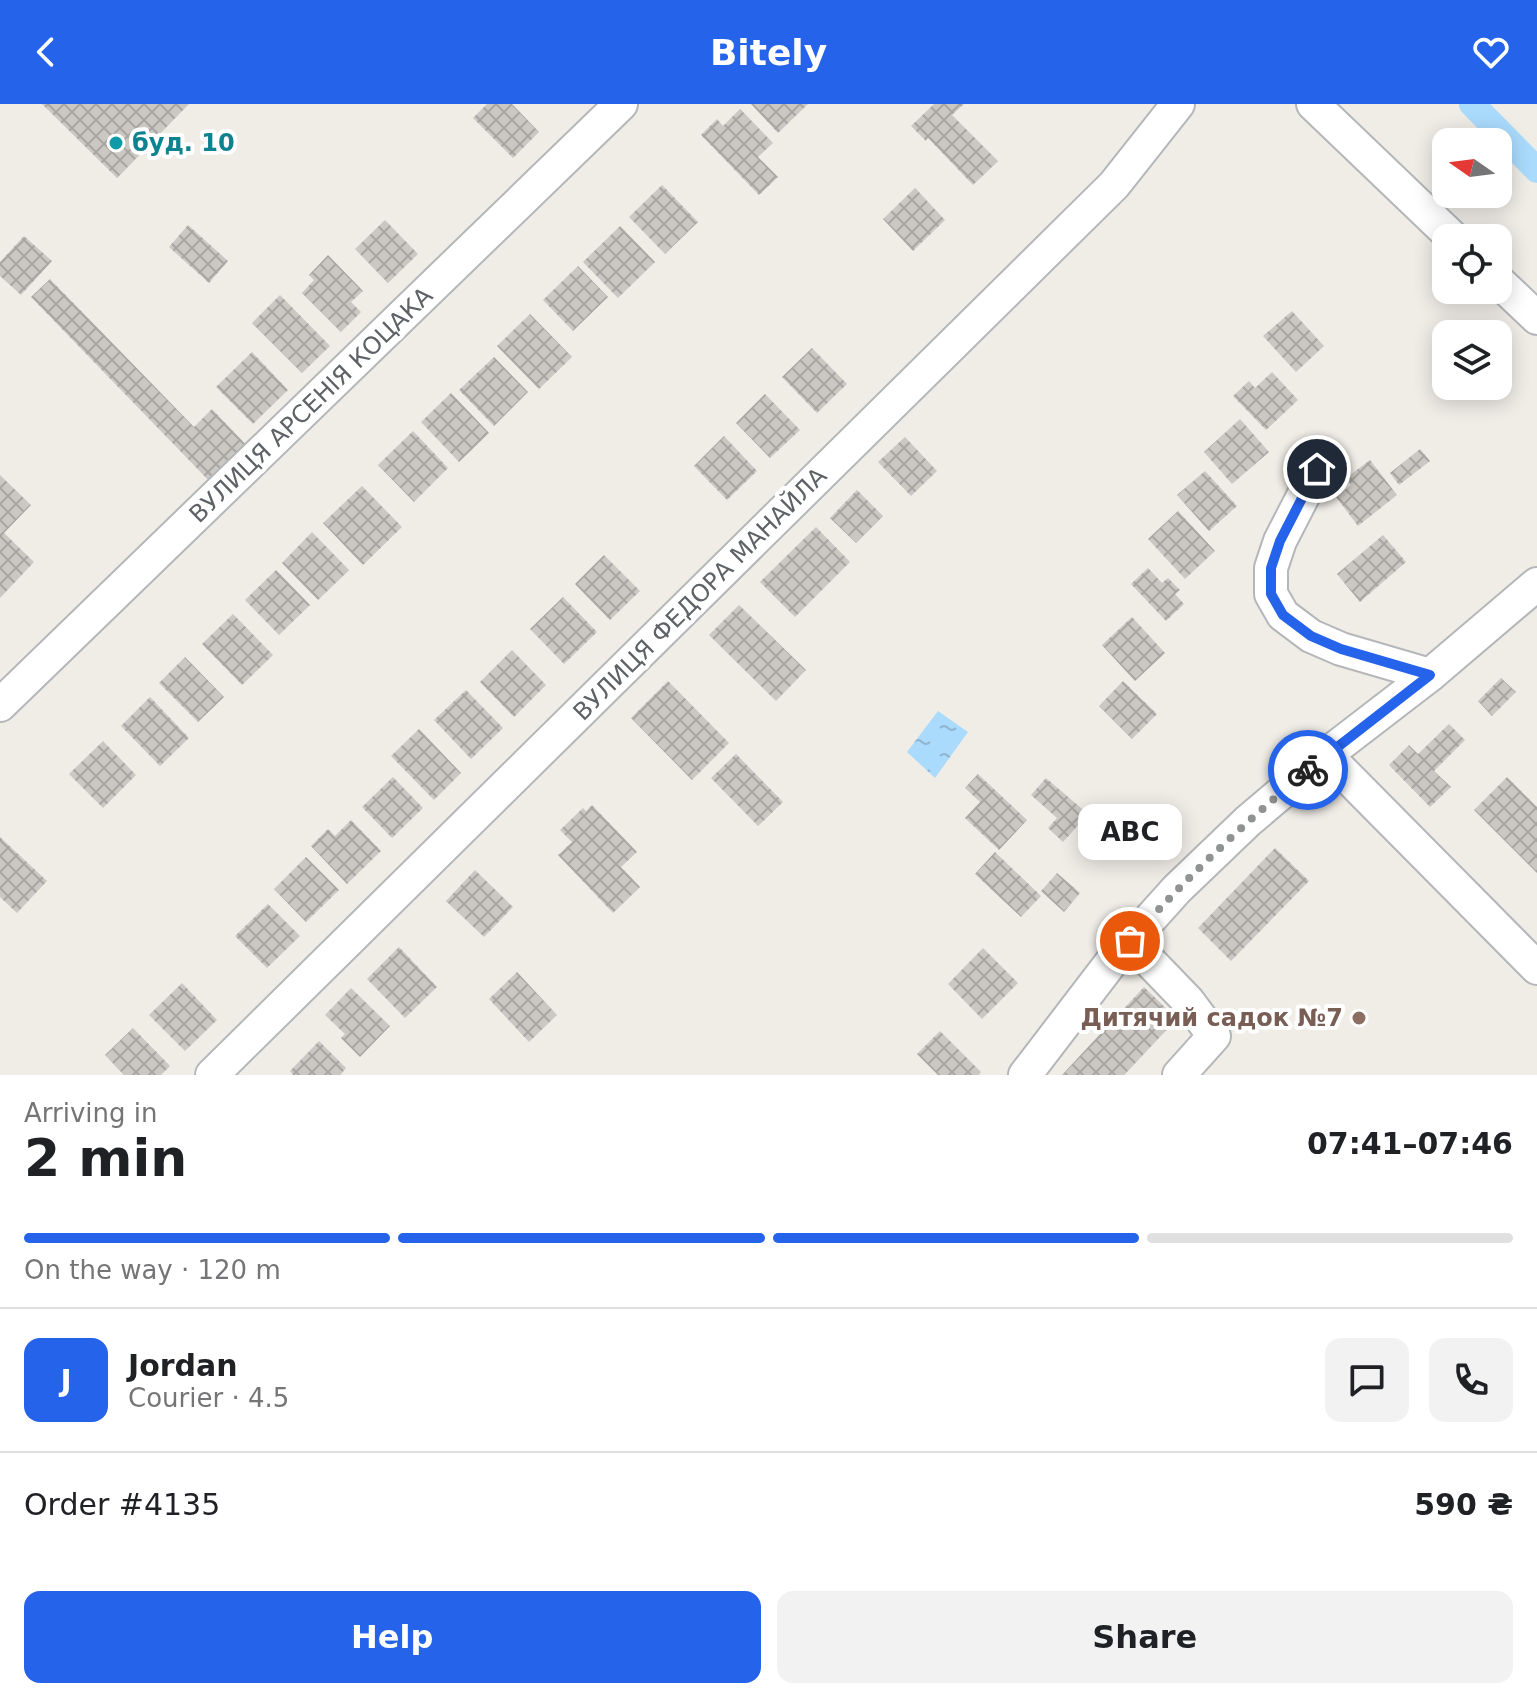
<!DOCTYPE html>
<html lang="en">
<head>
<meta charset="utf-8">
<style>
	:root { --surface:#fff; --page:#f2f2f2; --text:#202124; --muted:#757577; --line:#e0e0e0; --accent:#2563eb }
	body { margin:0; font-family:"DejaVu Sans",sans-serif; background:var(--page); color:var(--text); height:100vh; display:flex; flex-direction:column; font-size:30px; white-space:nowrap }
	* { box-sizing:border-box; margin:0 }
	p { font-size:26px; color:var(--muted) }
	.icon { flex:none; width:44px; height:44px; fill:none; stroke:currentColor; stroke-width:2; stroke-linecap:round; stroke-linejoin:round }
	.map { position:relative; height:971px; overflow:hidden }
	.sheet { display:flex; flex-direction:column; background:var(--surface); flex:1 }
	.sheet>* { flex:none }
	.needle { width:52px; rotate:284deg }
	.buttons { position:absolute; left:1432px; top:24px; display:grid; gap:16px }
	.buttons a { display:grid; place-items:center; width:80px; height:80px; border-radius:16px; background:var(--surface); box-shadow:0 4px 20px #0003; font-size:40px }
	.pin { position:absolute; display:grid; place-items:center; width:68px; height:68px; color:#fff; margin:-34px; border:4px solid #fff; border-radius:50%; box-shadow:0 2px 8px #0007 }
	.courier { position:absolute; display:grid; place-items:center; width:80px; height:80px; margin:-40px; border:6px solid #2563eb; border-radius:50%; background:#fff; color:#222; box-shadow:0 2px 10px #0007 }
	.bubble { position:absolute; height:56px; border-radius:16px; background:var(--surface); box-shadow:0 4px 20px #0003; font-size:26px; font-weight:700; line-height:56px; text-align:center }
	.head em { font-style:normal; font-weight:700 }
	.head div { display:flex; flex-direction:column-reverse }
	.head { display:flex; align-items:center; justify-content:space-between; height:136px; padding:0 24px }
	h1 { font-size:52px; font-weight:700; line-height:60px }
	.bar { display:grid; grid-template-columns:repeat(4,1fr); gap:12px 8px; align-content:center; height:96px; padding:0 24px }
	.bar i { height:10px; border-radius:6px; background:var(--line) }
	.bar .on { background:var(--accent) }
	.bar p { grid-column:span 4 }
	.line { display:flex; align-items:center; gap:20px; padding:0 24px; border-top:2px solid var(--line) }
	.line div { flex:1 }
	.round { display:grid; place-items:center; flex:none; width:84px; height:84px; border-radius:16px; background:var(--page) }
	.primary-button { display:flex; gap:16px; margin-top:auto; padding:16px 24px }
	.primary-button a { flex:1; height:92px; border-radius:16px; background:var(--accent); color:#fff; font-size:32px; font-weight:700; line-height:92px; text-align:center }
	.primary-button a+a { background:var(--page); color:var(--text) }
	header { display:flex; justify-content:space-between; align-items:center; height:104px; padding:0 24px; background:var(--accent); color:#fff; font-size:36px; font-weight:700 }
	.map>svg:first-child { display:block }
</style>
</head>
<body>
<header><svg class="icon" aria-label="back" viewBox="0 0 24 24"><path d="M15 5l-7 7 7 7"/></svg>Bitely<svg class="icon" aria-label="heart" viewBox="0 0 24 24"><path d="M12 20l-8-8c-3-5 5-10 8-4 3-6 11-1 8 4z"/></svg></header>
<div class="map">
<svg width="1537" height="971" viewBox="0 0 1537 971">
	<defs>
		<pattern id="water-ripples" width="26" height="14" patternUnits="userSpaceOnUse" patternTransform="scale(2)"><rect width="26" height="14" fill="#aadbfc"/><path d="M2 4q2-2 4 0t4 0M15 11q2-2 4 0t4 0" fill="none" stroke="#8eb5d0"/></pattern>
		<pattern id="building-cross-hatch" width="8" height="8" patternUnits="userSpaceOnUse" patternTransform="scale(2)"><rect width="8" height="8" fill="#cbc8c4"/><path d="M0 0l8 8M0 8l8-8" fill="none" stroke="#a8a6a3"/></pattern>
	</defs>
	<rect width="100%" height="100%" fill="#f0ede7"/>
	<path fill="url(#water-ripples)" d="M938 607 968 628 935 674 907 648Z"/>
	<g fill="none" stroke-linecap="round" stroke-linejoin="round">
		<path stroke="#aadbfc" stroke-width="26" d="M1472 0 1537 66"/>
	</g>
	<g fill="url(#building-cross-hatch)">
		<path d="M42 0H189L117 74Z"/>
		<path d="M487 0H512L539 28 513 54 473 14Z"/>
		<path d="M751 0H808L778 29Z"/>
		<path d="M934 0H964L952 11 998 57 973 81 928 34 926 37 911 22Z"/>
		<path d="M740 5 773 39 758 53 778 73 759 91 701 31 717 15 723 22Z"/>
		<path d="M662 81 698 118 665 150 629 113Z"/>
		<path d="M915 84 945 116 913 147 883 115Z"/>
		<path d="M385 116 418 150 388 179 355 145Z"/>
		<path d="M188 121 228 157 209 179 169 143Z"/>
		<path d="M620 122 655 158 618 194 583 158Z"/>
		<path d="M24 132 52 157 21 191 0 172V158Z"/>
		<path d="M328 151 363 187 351 198 361 208 341 228 302 189 314 176 309 171Z"/>
		<path d="M578 162 608 193 573 227 543 196Z"/>
		<path d="M50 175 194 323 212 305 252 347 215 383 31 193Z"/>
		<path d="M280 191 330 242 302 269 252 219Z"/>
		<path d="M1292 207 1324 242 1296 268 1263 232Z"/>
		<path d="M530 210 572 253 539 285 497 242Z"/>
		<path d="M812 244 847 280 817 309 782 273Z"/>
		<path d="M252 248 288 286 253 320 216 283Z"/>
		<path d="M494 253 528 288 494 322 459 286Z"/>
		<path d="M1272 268 1298 296 1266 326 1233 292 1249 277 1255 284Z"/>
		<path d="M451 289 489 329 459 358 421 318Z"/>
		<path d="M765 290 800 326 770 354 736 319Z"/>
		<path d="M1240 315 1269 348 1232 380 1204 348Z"/>
		<path d="M413 327 448 364 414 398 378 361Z"/>
		<path d="M724 332 757 367 727 396 694 362Z"/>
		<path d="M905 333 937 367 911 392 878 358Z"/>
		<path d="M1420 345 1430 357 1399 381 1390 369Z"/>
		<path d="M1370 356 1397 391 1358 422 1336 393 1351 381 1346 374Z"/>
		<path d="M1205 367 1237 402 1209 427 1177 391Z"/>
		<path d="M0 371 31 401 4 429 34 458 0 494Z"/>
		<path d="M362 382 402 423 363 461 323 419Z"/>
		<path d="M857 386 883 412 856 439 830 414Z"/>
		<path d="M1178 407 1215 447 1185 475 1148 435Z"/>
		<path d="M816 423 850 458 795 513 760 478Z"/>
		<path d="M312 428 349 466 318 496 282 459Z"/>
		<path d="M1383 431 1406 458 1360 498 1337 470Z"/>
		<path d="M604 451 640 487 610 516 575 480Z"/>
		<path d="M1148 464 1162 479 1168 474 1180 486 1175 490 1184 500 1166 517 1131 480Z"/>
		<path d="M276 466 310 501 279 531 245 496Z"/>
		<path d="M563 493 597 528 564 560 530 525Z"/>
		<path d="M739 501 806 566 776 597 709 531Z"/>
		<path d="M233 510 273 551 242 581 202 540Z"/>
		<path d="M1132 513 1165 549 1135 577 1102 541Z"/>
		<path d="M512 546 546 581 514 613 480 578Z"/>
		<path d="M185 553 224 593 198 618 159 579Z"/>
		<path d="M1501 574 1516 588 1492 612 1478 597Z"/>
		<path d="M668 577 729 639 692 676 631 614Z"/>
		<path d="M1123 577 1157 610 1132 635 1099 602Z"/>
		<path d="M466 586 503 624 471 655 434 616Z"/>
		<path d="M150 593 189 634 160 662 121 622Z"/>
		<path d="M1449 620 1465 636 1434 667 1451 683 1430 703 1389 661 1409 641 1418 650Z"/>
		<path d="M419 625 461 669 434 696 391 652Z"/>
		<path d="M103 637 136 671 103 704 69 670Z"/>
		<path d="M736 650 783 698 758 722 711 674Z"/>
		<path d="M978 670 1027 716 999 746 965 714 980 698 965 684Z"/>
		<path d="M393 673 423 704 392 734 362 703Z"/>
		<path d="M1507 673 1537 703V769L1474 706Z"/>
		<path d="M1046 674 1088 710 1063 738 1048 724 1057 714 1031 691Z"/>
		<path d="M592 701 637 748 621 763 640 783 613 809 558 751 572 738 560 726 583 704 586 707Z"/>
		<path d="M351 716 381 747 347 780 311 742 328 725 335 732Z"/>
		<path d="M0 733 47 777 17 809 0 793Z"/>
		<path d="M1275 744 1309 777 1231 857 1198 824Z"/>
		<path d="M995 748 1041 792 1021 813 975 770Z"/>
		<path d="M306 753 339 786 306 818 274 785Z"/>
		<path d="M475 766 513 803 484 833 446 797Z"/>
		<path d="M1057 769 1080 789 1064 808 1041 787Z"/>
		<path d="M268 800 300 832 267 864 235 832Z"/>
		<path d="M399 843 437 883 405 914 367 875Z"/>
		<path d="M983 844 1018 879 982 915 948 880Z"/>
		<path d="M517 868 557 911 529 938 489 895Z"/>
		<path d="M182 879 217 916 185 947 149 911Z"/>
		<path d="M1144 883 1177 915 1124 971H1062Z"/>
		<path d="M351 884 390 922 360 953 341 934 345 930 325 911Z"/>
		<path d="M133 924 170 962 161 971H124L105 951Z"/>
		<path d="M940 927 981 968 979 971H938L917 950Z"/>
		<path d="M319 937 346 964 340 971H293L290 967Z"/>
	</g>
	<g fill="none" stroke-linecap="round" stroke-linejoin="round">
		<g stroke="#b4b7ba" stroke-width="36">
			<g id="minor">
				<path d="M1313 0 1453 134"/>
				<path d="M1498 177 1537 214"/>
				<path d="M1317 365 1280 437 1271 464V490L1283 511 1311 532 1341 545 1430 571"/>
				<path d="M0 601 621 0"/>
				<path d="M1326 651 1537 864"/>
				<path d="M1130 837 1188 897 1214 932 1179 971"/>
				<path d="M212 971 1114 81 1178 0"/>
				<path d="M1025 971 1113 856 1177 785 1248 717 1326 651 1430 571 1537 480"/>
			</g>
		</g>
		<use href="#minor" stroke="#fff" stroke-width="32"/>
	</g>
	<g fill="none" stroke-linecap="round" stroke-linejoin="round">
		<path stroke="#919393" stroke-width="8" stroke-dasharray="0 14.4" d="M1130 837C1185 775 1244 719 1308 666"/>
		<path stroke="#2563eb" stroke-width="10" d="M1308 666 1430 571 1341 545 1311 532 1283 511 1271 490V464L1280 437 1317 365"/>
	</g>
	<circle fill="#0f9aa8" stroke="#fff" stroke-width="3" cx="116" cy="39" r="8"/>
	<circle fill="#8d6e63" stroke="#fff" stroke-width="3" cx="1359" cy="914" r="8"/>
	<g text-anchor="middle" stroke-width="8" stroke-linejoin="round" paint-order="stroke">
		<g font-size="24" font-weight="bold" fill="#0d838f" stroke="#fff" text-anchor="start">
			<text x="132" y="47">буд. 10</text>
		</g>
		<g font-size="24" fill="#5e6266" stroke="#fff">
			<text transform="translate(311 301) rotate(-44)" y="8">ВУЛИЦЯ АРСЕНІЯ КОЦАКА</text>
			<text transform="translate(700 490) rotate(-45)" y="8">ВУЛИЦЯ ФЕДОРА МАНАЙЛА</text>
		</g>
		<g font-size="24" font-weight="bold" fill="#785e54" stroke="#fff" text-anchor="end">
			<text x="1343" y="922">Дитячий садок №7</text>
		</g>
	</g>
</svg>
<div class="buttons">
<a><svg class="needle" viewBox="-14 -14 28 28"><path d="M0-13l5 13h-10z" fill="#e53935"/><path d="M0 13l5-13h-10z" fill="#757577"/></svg></a>
<a><svg class="icon" aria-label="locate" viewBox="0 0 24 24"><circle cx="12" cy="12" r="6"/><path d="M12 2v4M12 18v4M2 12h4M18 12h4"/></svg></a>
<a><svg class="icon" aria-label="layers" viewBox="0 0 24 24"><path d="M12 4l9 5-9 5-9-5zM3 14l9 5 9-5"/></svg></a>
</div>
<div class="pin" style="left:1130px;top:837px;background:#ea580c"><svg class="icon" aria-label="bag" viewBox="0 0 24 24"><path d="M5 8h14l-1 12H6zM9 8a3 3 0 0 1 6 0"/></svg></div>
<div class="pin" style="left:1317px;top:365px;background:#1f2937"><svg class="icon" aria-label="home" viewBox="0 0 24 24"><path d="M3 11l9-7 9 7M6 9v11h12V9"/></svg></div>
<div class="courier" style="left:1308px;top:666px"><svg class="icon" aria-label="bike" viewBox="0 0 24 24"><circle cx="6" cy="16" r="4"/><circle cx="18" cy="16" r="4"/><path d="M6 16l4-8h5l3 8M10 8l3 8H6M13 5h3"/></svg></div>
<div class="bubble" style="left:1078px;top:700px;width:104px">АВС</div>
</div>
<section class="sheet">
<div class="head"><div><h1>2 min</h1><p>Arriving in</p></div><em>07:41–07:46</em></div>
<div class="bar"><i class="on"></i><i class="on"></i><i class="on"></i><i></i><p>On the way · 120 m</p></div>
<div class="line" style="height:144px"><b class="round" style="background:var(--accent);color:#fff">J</b><div><b>Jordan</b><p>Courier · 4.5</p></div><a class="round"><svg class="icon" aria-label="chat" viewBox="0 0 24 24"><path d="M4 5h16v11H9l-5 4z"/></svg></a><a class="round"><svg class="icon" aria-label="phone" viewBox="0 0 24 24"><path d="M5 4h4l2 5-3 2q2 4 5 5l2-3 5 2v4C11 20 4 13 5 4z"/></svg></a></div>
<div class="line" style="height:104px"><div>Order #4135</div><b>590 ₴</b></div>
<div class="primary-button"><a>Help</a><a>Share</a></div>
</section>
</body>
</html>
